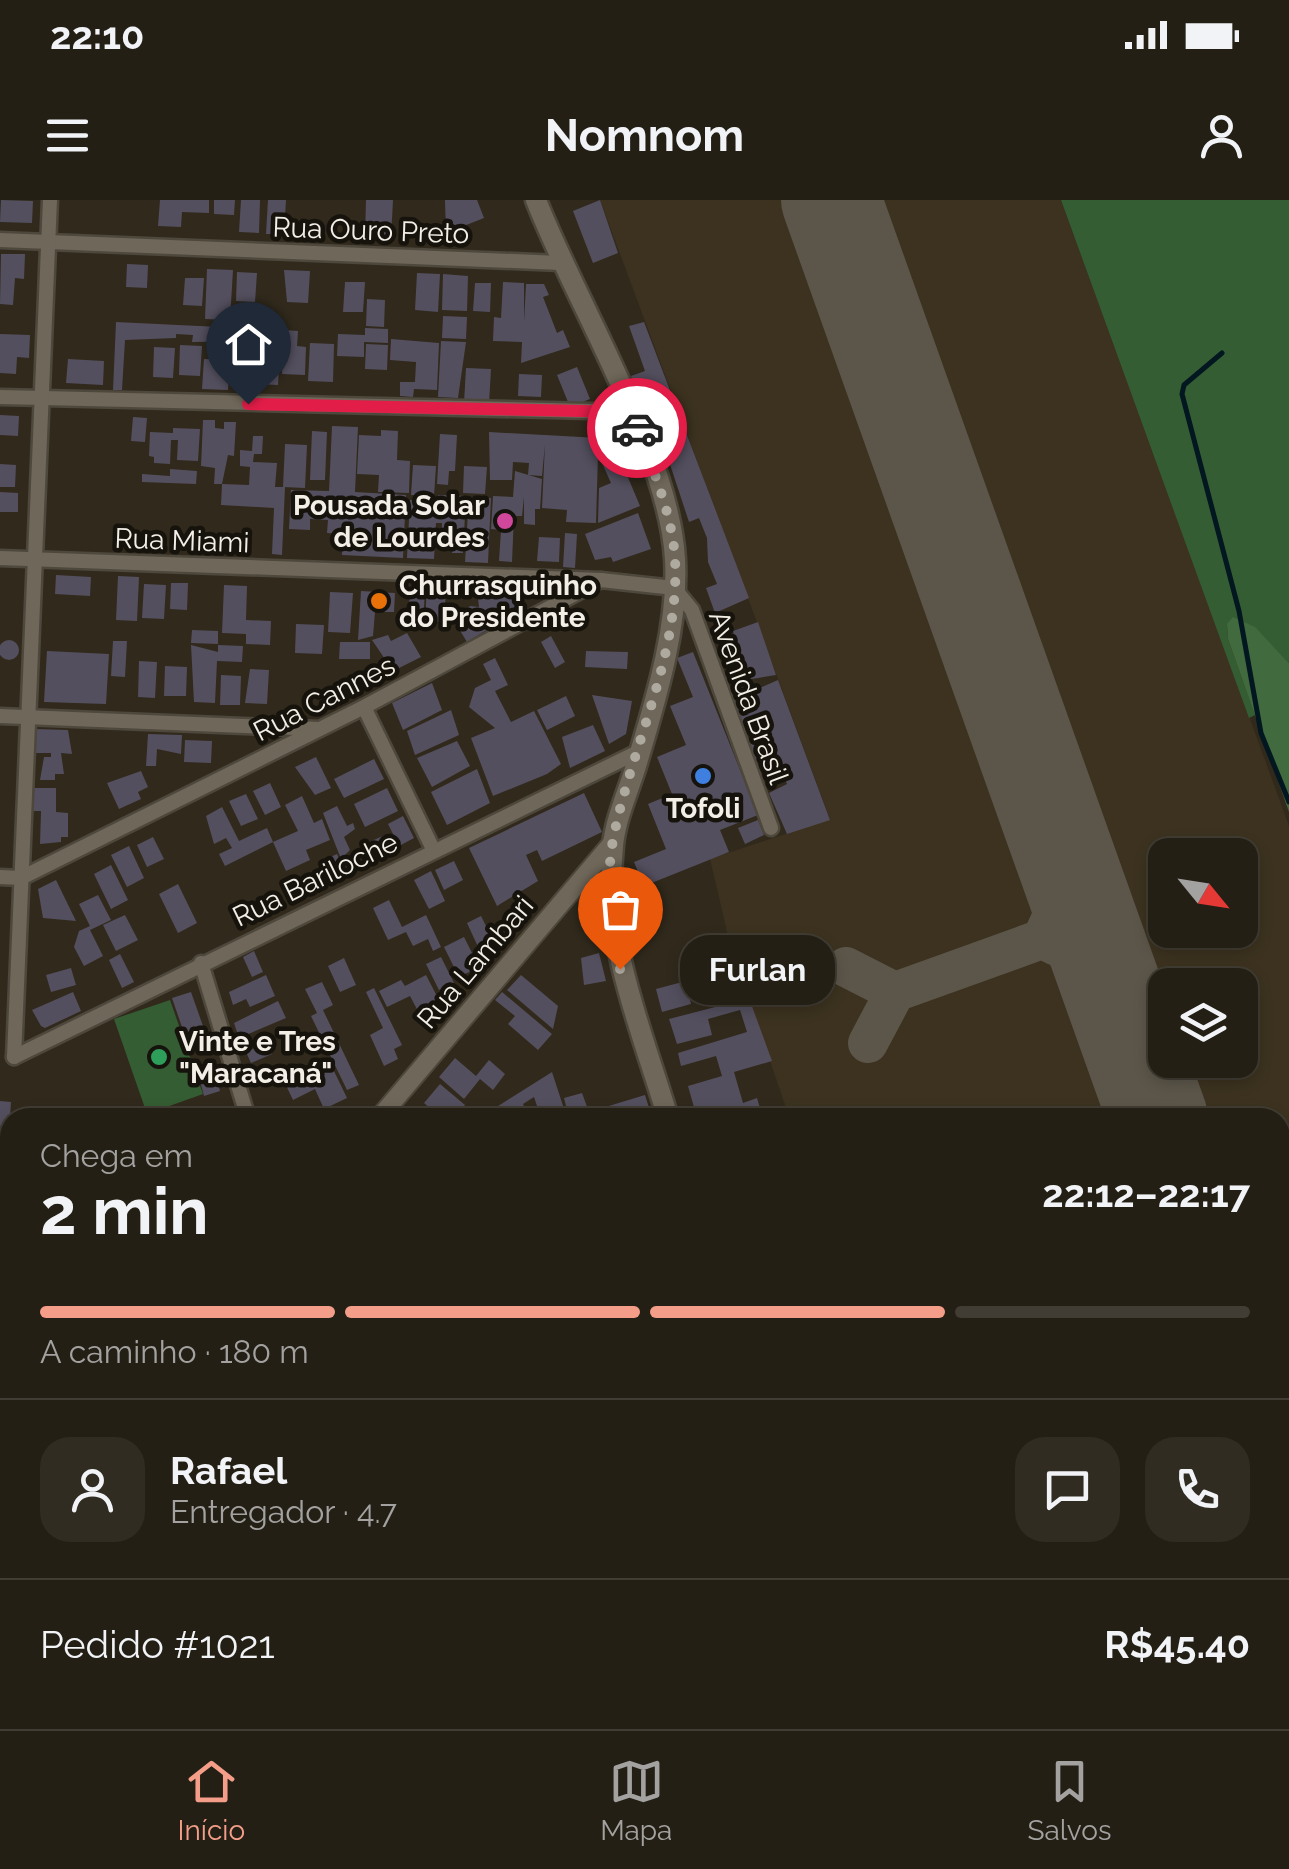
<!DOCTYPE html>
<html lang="pt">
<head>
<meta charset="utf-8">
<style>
	:root { --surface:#241f15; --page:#302c22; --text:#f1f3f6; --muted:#a3a2a0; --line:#413d34; --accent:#f49e89 }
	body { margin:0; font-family:Raleway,sans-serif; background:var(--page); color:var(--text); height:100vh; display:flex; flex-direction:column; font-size:38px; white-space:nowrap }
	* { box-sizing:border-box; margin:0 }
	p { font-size:32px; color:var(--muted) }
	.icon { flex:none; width:55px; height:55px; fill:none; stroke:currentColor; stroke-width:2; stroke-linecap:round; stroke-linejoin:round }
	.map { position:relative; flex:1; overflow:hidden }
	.drawer { position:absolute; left:0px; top:908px; width:1290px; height:622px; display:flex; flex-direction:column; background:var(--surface); border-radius:30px 30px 0 0; box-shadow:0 5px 15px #0003,0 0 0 2px var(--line) }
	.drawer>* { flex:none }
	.needle { width:65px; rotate:120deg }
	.buttons { position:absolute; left:1148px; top:638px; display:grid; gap:20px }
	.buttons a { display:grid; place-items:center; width:110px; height:110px; border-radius:20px; background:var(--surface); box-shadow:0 5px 15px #0003,0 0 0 2px var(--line); font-size:50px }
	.pin { position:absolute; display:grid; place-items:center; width:85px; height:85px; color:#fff; margin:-102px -42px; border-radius:50% 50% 50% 0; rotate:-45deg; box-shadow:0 0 10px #0007 }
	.pin .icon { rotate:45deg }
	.courier { position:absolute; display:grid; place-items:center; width:100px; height:100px; margin:-50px; border:8px solid #e11d48; border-radius:50%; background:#fff; color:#222; box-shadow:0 2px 12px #0007 }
	.bubble { position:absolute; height:70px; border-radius:30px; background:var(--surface); box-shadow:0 5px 15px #0003,0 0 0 2px var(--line); font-size:32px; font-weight:700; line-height:70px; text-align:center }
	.summary em { font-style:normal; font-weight:700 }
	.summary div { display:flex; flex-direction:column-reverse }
	.summary { display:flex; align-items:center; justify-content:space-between; height:170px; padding:0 40px }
	h1 { font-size:65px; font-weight:700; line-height:75px }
	.bar { display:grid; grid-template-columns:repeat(4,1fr); gap:15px 10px; align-content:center; height:120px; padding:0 40px }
	.bar i { height:12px; border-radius:8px; background:var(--line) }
	.bar .active { background:var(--accent) }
	.bar p { grid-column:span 4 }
	.line { display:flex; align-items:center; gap:25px; padding:0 40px; border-top:2px solid var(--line) }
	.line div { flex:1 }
	.round { display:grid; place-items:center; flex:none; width:105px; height:105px; border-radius:30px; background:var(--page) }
	.status { display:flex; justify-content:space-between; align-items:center; height:70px; padding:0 50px; background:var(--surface); direction:ltr }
	.status svg { height:28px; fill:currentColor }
	header { display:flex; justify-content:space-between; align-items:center; height:130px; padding:0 40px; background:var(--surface); font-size:45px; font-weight:700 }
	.tab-bar { display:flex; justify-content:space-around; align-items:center; height:140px; border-top:2px solid var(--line); background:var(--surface); font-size:28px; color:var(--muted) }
	.tab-bar a { display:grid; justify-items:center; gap:5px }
	.tab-bar .active { color:var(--accent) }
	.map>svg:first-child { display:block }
</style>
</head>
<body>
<div class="status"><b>22:10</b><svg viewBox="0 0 49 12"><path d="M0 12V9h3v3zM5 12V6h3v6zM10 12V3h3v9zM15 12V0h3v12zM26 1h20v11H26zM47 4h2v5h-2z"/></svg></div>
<header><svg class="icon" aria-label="menu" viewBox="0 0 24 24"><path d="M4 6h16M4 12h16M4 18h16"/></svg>Nomnom<svg class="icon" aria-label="person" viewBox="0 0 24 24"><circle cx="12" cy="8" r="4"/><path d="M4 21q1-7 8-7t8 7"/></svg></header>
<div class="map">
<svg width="1289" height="1529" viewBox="0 0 1289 1529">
	<rect width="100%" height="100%" fill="#30291c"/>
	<path fill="#3c321f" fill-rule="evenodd" d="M600 0H1061L1289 626V1529H1265L1263 1520H1280V918L789 917 749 798 743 800 710 659 830 619ZM1165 655H1240V730H1165ZM1165 785H1240V860H1165Z"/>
	<g fill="#355d33">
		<path d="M1061 0H1289V463L1255 428 1227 424 1228 439 1255 515 1249 518Z"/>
		<path d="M170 800 203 894 147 914 114 819Z"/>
	</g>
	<path fill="#416a3f" d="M1233 417 1255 427 1289 463V612L1228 439 1227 424Z"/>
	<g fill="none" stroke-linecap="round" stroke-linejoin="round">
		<path stroke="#031720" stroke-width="5" d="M1222 153 1184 185 1182 194 1239 411 1261 533 1289 602"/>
		<g stroke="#5c564a" stroke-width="40">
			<path d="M1042 739 1062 695 1060 643"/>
			<path d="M846 767 895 792"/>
			<path d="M868 843 895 792 1042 739 1086 760 1117 802"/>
		</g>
		<g stroke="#5c564a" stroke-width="100">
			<path d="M831 0 1158 918"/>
			<path d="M1280 1259 1289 1284"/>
		</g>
	</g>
	<g fill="#544f5e">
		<path d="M1 0 33 1 32 23 0 22Z"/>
		<path d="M160 0H209V13L182 12 181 27 158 26Z"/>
		<path d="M214 0H235L234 15 214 14Z"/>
		<path d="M241 0H260L259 33 239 32Z"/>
		<path d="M268 0H286L284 34H266Z"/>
		<path d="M366 0H393L391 38 365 36Z"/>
		<path d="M445 0H477L484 18 446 33Z"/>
		<path d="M600 0 618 53 593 63 573 11Z"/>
		<path d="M1 54H25L24 79 15 78 13 105 0 104Z"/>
		<path d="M127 64 148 65 147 88 126 87Z"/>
		<path d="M207 69 233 70 230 120 205 119Z"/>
		<path d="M284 70 310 71 308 103 287 102Z"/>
		<path d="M237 72 257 73 255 102 236 101Z"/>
		<path d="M417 73 440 74 438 112 415 110Z"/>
		<path d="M443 74 468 76 467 111 442 110Z"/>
		<path d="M185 78H204L202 106 183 105Z"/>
		<path d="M345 82H365L363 112H343Z"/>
		<path d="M503 82 524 83V122L526 84H544L549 95 543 97 557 133 563 130 570 147 521 163 522 142 493 141 494 117 501 118Z"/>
		<path d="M475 83H491L490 112 473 111Z"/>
		<path d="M367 99 385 100 384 127 366 126Z"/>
		<path d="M443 116 467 117 466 139 442 138Z"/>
		<path d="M116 122 260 129V141L192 142 193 135 176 134V138L125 140 122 190H113Z"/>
		<path d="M644 122 749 398 715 413 706 388 717 384 708 362 707 338 699 318 689 322 661 237 647 206 642 208 631 176 645 171 629 126Z"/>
		<path d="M365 128 388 129V143L364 142V157L337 156 338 134 365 135Z"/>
		<path d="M284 130 298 131 297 146 306 147 305 175 282 174Z"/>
		<path d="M0 134 30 135 29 158 17 157 16 174 0 173Z"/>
		<path d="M391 139 439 143 437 190 414 189 413 197 400 196V182H415L416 162 390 160Z"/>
		<path d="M441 141 466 142 458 198 438 197Z"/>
		<path d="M310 143 334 144 333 182 308 181Z"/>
		<path d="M366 144 388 145 387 170 365 169Z"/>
		<path d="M180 145 202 146 200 176 179 175Z"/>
		<path d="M154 147 175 148 173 178 153 177Z"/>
		<path d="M258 153 280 154 278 185 256 184Z"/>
		<path d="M68 159 104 161 103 185 66 183Z"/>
		<path d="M204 159 230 160 228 190 202 189Z"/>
		<path d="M577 167 590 199 570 207 557 175Z"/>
		<path d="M466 168 491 169 489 204 464 203Z"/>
		<path d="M519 174 542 175 541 197 518 196Z"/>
		<path d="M0 215 19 216 18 236 0 235Z"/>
		<path d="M133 217 147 218 145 242 131 241Z"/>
		<path d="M203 220H215V228L224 229V222H236L234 256 228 255 222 284H214L215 268 201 266Z"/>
		<path d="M332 226 358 227 355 292 406 295 403 358 342 355 343 334 327 333 328 320 310 319V330L289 329 291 290 329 291Z"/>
		<path d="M173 228 200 229 198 261 177 260 178 240H171L170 264 154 263V257L149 256 150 232 173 233Z"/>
		<path d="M381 230 398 231 397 260 410 261 409 293 378 292 379 275 357 274 359 235 381 236Z"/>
		<path d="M312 231 327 232 325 280H310Z"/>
		<path d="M489 232 599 238V243L611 237 640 306 598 323 599 288 611 283 598 254 596 323 566 322 567 310 542 308 545 244 542 276 528 275 529 263 513 262 512 280H490Z"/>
		<path d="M440 234 457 235 455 271H449L448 285 437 284Z"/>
		<path d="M253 236H263L262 254H254L253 262 277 263 275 287H285L282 355 272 354 274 308 221 305 222 284 249 285 250 267 240 266V250L252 251Z"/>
		<path d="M285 244 307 245 305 288 283 287Z"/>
		<path d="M0 264 16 265 15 287H0Z"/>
		<path d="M413 265 436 266 434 296 411 295Z"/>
		<path d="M464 266 487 267 485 294 463 293Z"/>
		<path d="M170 269 197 271 196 284 142 282V274L170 276Z"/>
		<path d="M515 271 542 279 540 309H535V325L524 324V297L522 316H514L512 362 499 361 501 330 491 329 493 296 513 297Z"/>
		<path d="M0 292 18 293V312H0Z"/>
		<path d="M438 295 466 296 463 353H452L453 343 441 342 442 323H436L434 359 407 358 410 300 438 301Z"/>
		<path d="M469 297 491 298 488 363 465 362Z"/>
		<path d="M638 313 651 349 613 362 611 357 595 360 585 334Z"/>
		<path d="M565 333 577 334 575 368 563 367Z"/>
		<path d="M539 337 560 338 559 362 537 361Z"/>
		<path d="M56 375 91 377 90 396 55 394Z"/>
		<path d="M118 376 139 377 137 421 116 420Z"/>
		<path d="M171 383H188L187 410 170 409Z"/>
		<path d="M144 384 166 385 164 419 142 418Z"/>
		<path d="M224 385 247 386 246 420 271 421 270 445 246 444V434L222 433Z"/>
		<path d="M410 388 425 389 423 425 408 424Z"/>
		<path d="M427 388 446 389 444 422 425 421Z"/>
		<path d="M361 391 395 393 394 412H375L373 436 358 440Z"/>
		<path d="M499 391 510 398 520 395 526 411 513 414 467 442 453 419 470 406 479 407 478 398Z"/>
		<path d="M330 392 353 393 350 433 328 432Z"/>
		<path d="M758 422 776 475 745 480 733 431Z"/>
		<path d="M296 424 324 425 322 454 295 453Z"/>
		<path d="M192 430 218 431V444L191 443Z"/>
		<path d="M407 433 421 457 393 471 372 440 388 435 391 441Z"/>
		<path d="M551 436 565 462 555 468 541 442Z"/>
		<circle cx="9" cy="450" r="10"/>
		<path d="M113 441H127L125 477 111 476Z"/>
		<path d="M340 442H370V459H339Z"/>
		<path d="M191 445 218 452V445L243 446 242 462 217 461 215 503 194 502Z"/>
		<path d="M47 451 109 454 106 504 44 502Z"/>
		<path d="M586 451 628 452 627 469 585 467Z"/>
		<path d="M693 452 758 615 720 630 729 652 644 686 634 662 666 649 648 604 672 594 657 557 686 545 670 506 693 497 677 458Z"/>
		<path d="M495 458 508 485 495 491 511 522 534 511 561 564 547 574 493 596 471 538 495 528 469 507 475 488 491 480 483 464Z"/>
		<path d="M139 461 157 462 155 498 138 497Z"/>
		<path d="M165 466 187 467 186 496H164Z"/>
		<path d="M250 469 269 470 267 504 245 503Z"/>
		<path d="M221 475 241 476 240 505H220Z"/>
		<path d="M778 480 830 620 787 634 769 593 787 584 775 553 755 561 748 544 762 539 753 518 744 525 733 500Z"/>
		<path d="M432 483 442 510 403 530 392 503Z"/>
		<path d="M592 495 632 501 626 534 609 544Z"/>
		<path d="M566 496 575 516 547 530 537 510Z"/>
		<path d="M451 510 459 535 415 555 407 531Z"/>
		<path d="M593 525 605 551 570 568 562 537Z"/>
		<path d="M35 529 68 530 72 554 61 553 64 574H55V580H40L44 557H51V553H35Z"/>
		<path d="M148 534 182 535 181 554 157 549 156 566H146Z"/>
		<path d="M185 540 212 541 211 563 184 562Z"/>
		<path d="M457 541 470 566 432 587 417 558Z"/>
		<path d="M316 557 331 588 315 595 295 567Z"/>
		<path d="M374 559 384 579 344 598 334 579Z"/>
		<path d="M477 569 490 603 447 625 431 592Z"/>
		<path d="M141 571 148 587 138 592 141 599 119 609 107 583Z"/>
		<path d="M270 583 281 607 265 615 253 591Z"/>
		<path d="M34 588H56V612L68 613V637H61V642L40 644 41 611H33Z"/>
		<path d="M387 588 398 611 365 627 354 604Z"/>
		<path d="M584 593 602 632 542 661 537 650 526 655 538 681 497 706 469 648Z"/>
		<path d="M246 594 258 619 241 626 229 601Z"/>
		<path d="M302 596 314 623 322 619 330 640 306 650 310 660 286 671 273 642 298 631 285 605Z"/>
		<path d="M337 606 347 626 353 623 355 629 344 637 350 650 341 659 323 613Z"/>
		<path d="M222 607 239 641 267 628 273 642 225 666 219 654 232 648 226 638 214 644 206 616Z"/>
		<path d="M403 616 414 638 399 646 388 624Z"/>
		<path d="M758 620 764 635 745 644 738 628Z"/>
		<path d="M385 635 393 652 374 661 365 644Z"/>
		<path d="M153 637 164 659 147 667 137 645Z"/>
		<path d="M129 646 144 678 127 687 111 655Z"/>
		<path d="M337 654 346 674 336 679 326 659Z"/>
		<path d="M454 661 463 680 444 690 435 670Z"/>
		<path d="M111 665 128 700 111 709 94 674Z"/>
		<path d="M431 671 445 701 429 709 414 680Z"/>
		<path d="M56 680 76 721 43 718 38 689Z"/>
		<path d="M178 684 197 723 178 733 159 694Z"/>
		<path d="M98 695 111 720 90 730 103 756 84 766 74 747 79 731 90 726 79 704Z"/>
		<path d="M389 700 402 727 426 715 441 747 433 751 428 739 413 746 406 732 388 740 373 708Z"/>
		<path d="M125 715 138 740 116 751 103 725Z"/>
		<path d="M481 716 494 742 479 749 467 723Z"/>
		<path d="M464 737 479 767 459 777 444 747Z"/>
		<path d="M254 751 263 772 252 777 243 757Z"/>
		<path d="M599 753 606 781 584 785 581 758Z"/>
		<path d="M120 754 134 782 122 788 109 760Z"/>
		<path d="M441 757 454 783 439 790 426 764Z"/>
		<path d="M344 758 356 785 340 792 328 766Z"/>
		<path d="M71 768 76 785 51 792 46 775Z"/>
		<path d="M731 772 743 800 749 798 772 861 734 872 743 903 757 898 763 918H697L688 886 722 876 716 856 681 866 678 853 747 832 740 810 708 819 712 835 677 844 669 819 723 805 716 776Z"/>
		<path d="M266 775 275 796 250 807 246 799 233 805 229 792Z"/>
		<path d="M426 775 441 804 420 815 410 796 387 807 379 791 401 780 405 786Z"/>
		<path d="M521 775 558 806 553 829 507 790Z"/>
		<path d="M686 781 691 804 662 812 656 789Z"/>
		<path d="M322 782 333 805 323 810 359 885 347 890 311 816 317 813 305 789Z"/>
		<path d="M374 788 402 845 394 849 398 859 384 866 370 835 383 828 366 792Z"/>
		<path d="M73 792 81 811 45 828 41 826 32 810Z"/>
		<path d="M191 792 203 826 184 833 172 798Z"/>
		<path d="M502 792 552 834 538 850 508 824 515 816 495 800Z"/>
		<path d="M278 801 286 818 239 838 234 823Z"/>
		<path d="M267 842 272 854 251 863 246 852Z"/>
		<path d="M455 858 476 876 489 860 505 874 493 890 480 879 464 899 439 877Z"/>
		<path d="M304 866 310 878 332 867 347 898 324 909 315 889 293 900 282 877Z"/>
		<path d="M552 872 567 918H541L534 897 523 904 529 918H479Z"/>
		<path d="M216 876 220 891 204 896 200 881Z"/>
		<path d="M440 884 465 905 455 918H441L424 903Z"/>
		<path d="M582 893 589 912 645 895 652 917 569 918 564 898Z"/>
		<path d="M0 901 11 902 9 934 0 933Z"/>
		<path d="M10 1001V1132L9 1133 7 1125 0 1128V1004Z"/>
		<path d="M7 1350 10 1376 4 1378 10 1401 1 1404 7 1420 0 1423V1353Z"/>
		<path d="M551 1520H589L590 1524 554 1529Z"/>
		<path d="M664 1520H692L695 1529H667Z"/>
		<path d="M733 1520H793V1521L769 1529H736Z"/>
		<path d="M908 1520H970L971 1524 965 1529H912Z"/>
		<path d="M1200 1520H1240L1203 1529Z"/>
	</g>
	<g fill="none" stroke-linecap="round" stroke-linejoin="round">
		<g stroke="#4d473c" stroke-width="19">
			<g id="minor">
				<path d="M0 40 560 63"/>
				<path d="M0 197 631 212"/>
				<path d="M0 358 601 380"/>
				<path d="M364 507 433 649"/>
				<path d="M0 516 319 529"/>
				<path d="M0 677 21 678 364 507 601 380 674 388 692 410 771 628"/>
				<path d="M201 763 248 918"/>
				<path d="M14 857 50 0"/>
				<path d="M14 857 640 551"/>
				<path d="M0 1192 10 1224"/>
				<path d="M0 1322 10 1319"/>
				<path d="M0 1491 10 1488"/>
				<path d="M103 1520 106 1529"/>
				<path d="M275 1520 278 1529"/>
				<path d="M439 1520 442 1529"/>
				<path d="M709 1520 712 1529"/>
				<path d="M987 1520 990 1529"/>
				<path d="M1101 1520 1104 1529"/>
				<path d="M1255 1520 1257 1529"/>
				<path d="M389 1529 418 1520"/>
			</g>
		</g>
		<g stroke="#4d473c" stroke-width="22">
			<g id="tertiary">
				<path d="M379 918 613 642"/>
				<path d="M0 1156 10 1153"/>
			</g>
		</g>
		<g stroke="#4d473c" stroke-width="25">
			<g id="secondary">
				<path d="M536 0C576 103 669 253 675 359 679 426 655 502 636 566 628 592 615 620 613 646 603 743 641 827 668 918"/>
				<path d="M897 1520 900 1529"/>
			</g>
		</g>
		<use href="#minor" stroke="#6f6759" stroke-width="14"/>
		<use href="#tertiary" stroke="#6f6759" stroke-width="18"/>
		<use href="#secondary" stroke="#6f6759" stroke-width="20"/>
	</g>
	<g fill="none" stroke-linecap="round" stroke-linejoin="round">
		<path stroke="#afaaa0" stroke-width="10" stroke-dasharray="0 18" d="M620 769C612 727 605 683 613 640 631 547 680 456 675 359 672 313 653 270 637 228"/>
		<path stroke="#e11d48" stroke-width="12" d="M248 204 631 212 637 228"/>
	</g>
	<circle fill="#d1479c" stroke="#16130d" stroke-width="4" cx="505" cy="321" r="10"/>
	<circle fill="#e8710a" stroke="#16130d" stroke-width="4" cx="379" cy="401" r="10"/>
	<circle fill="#3f7fe0" stroke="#16130d" stroke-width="4" cx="703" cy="576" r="10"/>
	<circle fill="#2e9e5b" stroke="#16130d" stroke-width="4" cx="159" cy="857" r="10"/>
	<g text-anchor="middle" stroke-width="9" stroke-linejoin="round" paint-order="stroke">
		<g font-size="28" fill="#f3efe7" stroke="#16130d">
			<text transform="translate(371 30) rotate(2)" y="10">Rua Ouro Preto</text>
			<text transform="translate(182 340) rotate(2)" y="10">Rua Miami</text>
			<text transform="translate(749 497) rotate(70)" y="10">Avenida Brasil</text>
			<text transform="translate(324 498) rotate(-27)" y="10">Rua Cannes</text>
			<text transform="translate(315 679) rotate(-26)" y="10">Rua Bariloche</text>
			<text transform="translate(475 762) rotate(-50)" y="10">Rua Lambari</text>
		</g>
		<g font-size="28" font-weight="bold" fill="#f3efe7" stroke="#16130d" text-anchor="start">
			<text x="485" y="315" text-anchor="end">Pousada Solar<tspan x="485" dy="32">de Lourdes</tspan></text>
			<text x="399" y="395">Churrasquinho<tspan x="399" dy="32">do Presidente</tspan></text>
			<text x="703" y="618" text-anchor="middle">Tofoli</text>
			<text x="179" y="851">Vinte e Tres<tspan x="179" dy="32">"Maracaná"</tspan></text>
		</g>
	</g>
</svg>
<div class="buttons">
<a><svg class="needle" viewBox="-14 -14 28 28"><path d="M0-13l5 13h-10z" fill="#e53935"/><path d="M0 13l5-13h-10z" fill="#a3a2a0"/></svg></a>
<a><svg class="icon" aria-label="layers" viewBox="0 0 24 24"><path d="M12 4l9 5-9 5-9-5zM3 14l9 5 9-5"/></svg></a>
</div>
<div class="pin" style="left:620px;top:769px;background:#ea580c"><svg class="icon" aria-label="bag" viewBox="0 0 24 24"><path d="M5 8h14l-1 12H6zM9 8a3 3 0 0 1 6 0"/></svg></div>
<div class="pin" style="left:248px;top:204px;background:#1f2937"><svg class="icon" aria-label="home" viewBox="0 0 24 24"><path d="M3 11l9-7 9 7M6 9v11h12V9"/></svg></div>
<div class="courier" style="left:637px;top:228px"><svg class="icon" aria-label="car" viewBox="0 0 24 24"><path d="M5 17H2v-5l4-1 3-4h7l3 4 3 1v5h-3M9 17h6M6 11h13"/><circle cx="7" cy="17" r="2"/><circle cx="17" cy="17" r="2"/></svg></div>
<div class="bubble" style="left:680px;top:735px;width:155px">Furlan</div>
<section class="drawer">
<div class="summary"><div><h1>2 min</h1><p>Chega em</p></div><em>22:12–22:17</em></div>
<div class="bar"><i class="active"></i><i class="active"></i><i class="active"></i><i></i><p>A caminho · 180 m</p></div>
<div class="line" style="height:180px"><a class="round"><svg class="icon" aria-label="person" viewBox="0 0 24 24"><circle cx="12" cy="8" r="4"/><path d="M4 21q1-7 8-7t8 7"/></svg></a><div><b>Rafael</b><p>Entregador · 4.7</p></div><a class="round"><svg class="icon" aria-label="chat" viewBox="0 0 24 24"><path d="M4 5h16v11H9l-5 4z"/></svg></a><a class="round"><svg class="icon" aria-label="phone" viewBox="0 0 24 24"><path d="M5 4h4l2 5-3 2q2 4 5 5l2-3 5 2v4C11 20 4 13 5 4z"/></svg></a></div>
<div class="line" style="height:130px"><div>Pedido #1021</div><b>R$45.40</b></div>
</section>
</div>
<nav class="tab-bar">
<a class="active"><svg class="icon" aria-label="home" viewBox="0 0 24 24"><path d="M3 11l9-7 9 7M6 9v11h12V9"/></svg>Início</a>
<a><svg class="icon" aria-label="map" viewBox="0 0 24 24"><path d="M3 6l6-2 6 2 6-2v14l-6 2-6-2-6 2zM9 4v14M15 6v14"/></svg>Mapa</a>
<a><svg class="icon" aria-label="saved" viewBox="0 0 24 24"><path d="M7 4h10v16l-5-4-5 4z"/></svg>Salvos</a>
</nav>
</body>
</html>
